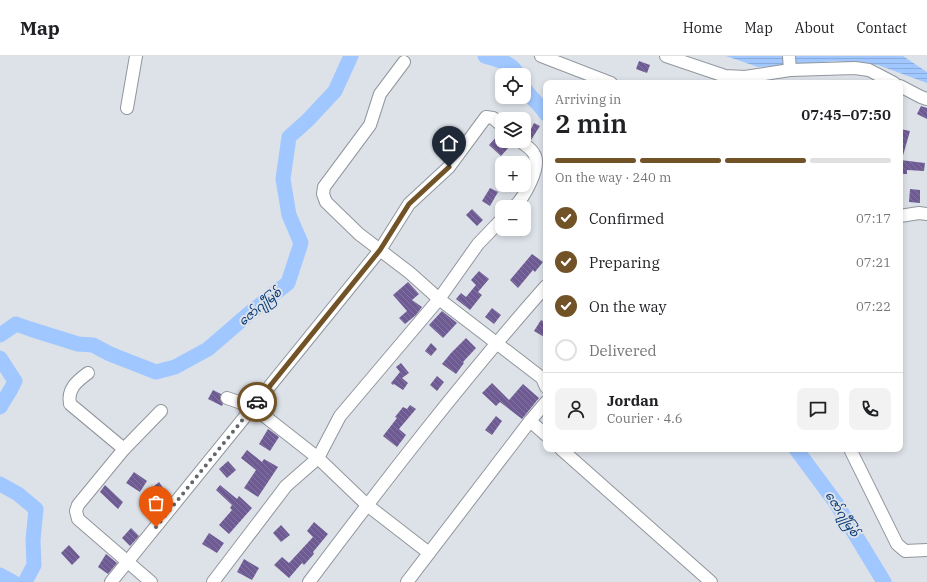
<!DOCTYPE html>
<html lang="en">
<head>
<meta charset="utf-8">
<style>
	:root { --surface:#fff; --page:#f2f2f2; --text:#202124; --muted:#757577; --line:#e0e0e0; --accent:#725328 }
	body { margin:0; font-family:"IBM Plex Serif","Noto Sans Myanmar",serif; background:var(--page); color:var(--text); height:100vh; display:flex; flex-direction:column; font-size:15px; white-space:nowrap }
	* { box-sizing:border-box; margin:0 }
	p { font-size:13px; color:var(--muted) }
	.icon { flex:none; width:22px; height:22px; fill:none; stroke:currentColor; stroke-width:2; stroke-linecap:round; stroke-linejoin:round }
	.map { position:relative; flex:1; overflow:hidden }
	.drawer { position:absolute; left:543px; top:24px; width:360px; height:372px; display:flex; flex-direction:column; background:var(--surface); border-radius:8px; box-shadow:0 2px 6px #0003 }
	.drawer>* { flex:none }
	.tools { position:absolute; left:495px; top:12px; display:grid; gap:8px }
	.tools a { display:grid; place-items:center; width:36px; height:36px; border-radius:8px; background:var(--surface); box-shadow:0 2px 6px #0003; font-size:20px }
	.pin { position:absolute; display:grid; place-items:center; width:34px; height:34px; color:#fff; margin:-41px -17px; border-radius:50% 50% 50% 0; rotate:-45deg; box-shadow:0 0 4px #0007 }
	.pin .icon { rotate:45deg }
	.courier { position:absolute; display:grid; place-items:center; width:40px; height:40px; margin:-20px; border:3px solid #725328; border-radius:50%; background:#fff; color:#222; box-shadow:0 1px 5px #0007 }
	.head em { font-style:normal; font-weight:600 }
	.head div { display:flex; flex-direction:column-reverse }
	.head { display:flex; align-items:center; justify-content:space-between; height:68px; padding:0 12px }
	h1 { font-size:26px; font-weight:600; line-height:30px }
	.bar { display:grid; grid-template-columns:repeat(4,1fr); gap:6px 4px; align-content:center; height:48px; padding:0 12px }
	.bar i { height:5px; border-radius:3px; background:var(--line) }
	.bar .on { background:var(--accent) }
	.bar p { grid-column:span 4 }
	.line { display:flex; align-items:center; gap:10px; padding:0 12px; border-top:1px solid var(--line) }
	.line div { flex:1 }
	.round { display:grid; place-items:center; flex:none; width:42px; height:42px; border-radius:8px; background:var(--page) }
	ol { padding:0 12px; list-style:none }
	li { display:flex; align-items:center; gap:12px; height:44px }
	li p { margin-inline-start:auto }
	li .icon { padding:4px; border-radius:50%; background:var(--accent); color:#fff; stroke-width:4 }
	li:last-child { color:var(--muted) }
	li i { width:22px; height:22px; border:2px solid var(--line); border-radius:50% }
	header { display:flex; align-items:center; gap:24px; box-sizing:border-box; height:56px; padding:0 20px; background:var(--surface); border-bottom:1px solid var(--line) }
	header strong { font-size:19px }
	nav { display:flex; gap:22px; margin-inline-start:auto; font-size:14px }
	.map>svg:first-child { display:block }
</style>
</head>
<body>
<header>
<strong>Map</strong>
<nav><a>Home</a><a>Map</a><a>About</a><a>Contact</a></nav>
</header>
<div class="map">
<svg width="927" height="526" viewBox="0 0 927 526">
	<defs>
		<pattern id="water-rules" width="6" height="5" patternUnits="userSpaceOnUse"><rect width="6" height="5" fill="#a0c7ff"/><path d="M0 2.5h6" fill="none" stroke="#8aabda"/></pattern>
		<pattern id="building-back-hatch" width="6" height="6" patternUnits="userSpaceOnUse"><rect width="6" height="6" fill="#6e5b94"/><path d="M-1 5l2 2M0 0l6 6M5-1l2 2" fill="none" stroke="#82749e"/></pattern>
	</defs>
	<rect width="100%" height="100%" fill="#dde2e9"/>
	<path fill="url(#water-rules)" d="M726 0H903L927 16V27L878 9 835 5 758 11Z"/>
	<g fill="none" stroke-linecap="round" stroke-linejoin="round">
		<g stroke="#a0c7ff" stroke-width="15">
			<path d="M485 0C498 4 512 6 518 19"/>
			<path d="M524 31C529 41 540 48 546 58"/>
			<path d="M0 279 16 268 30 273 78 288 93 289 110 298 156 316 175 311 208 293 252 255 288 227 301 187 289 159 283 123 289 81 308 64 335 35 351 0"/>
			<path d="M0 302 15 325 11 333 0 351"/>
			<path d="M796 393 836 447 884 526"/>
			<path d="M0 428 18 438 36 453 33 484 34 509 25 526"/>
			<path d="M0 519 13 526"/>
		</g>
	</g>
	<g fill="url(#building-back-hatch)">
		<path d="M639 5 650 9 647 17 636 13Z"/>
		<path d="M921 50 927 52V63L917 58Z"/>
		<path d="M534 67 540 70 531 84 527 81Z"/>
		<path d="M900 73 910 75 902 103H900Z"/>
		<path d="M498 79 502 83V85H505L510 90 501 100 489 89Z"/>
		<path d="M900 104 925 107 924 115 907 114V118H900Z"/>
		<path d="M490 132 498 136 490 150 482 145Z"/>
		<path d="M910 133 920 134V147L909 146Z"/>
		<path d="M472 153 483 164 477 170 466 159Z"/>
		<path d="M532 198 543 206 535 216 533 214 518 232 510 224Z"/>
		<path d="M479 215 489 223 478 236 482 239 470 254 456 243 461 237 466 241 476 229 471 224Z"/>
		<path d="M408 226 419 238 412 244 422 251 416 259 405 268 399 262 407 255 393 239Z"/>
		<path d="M492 252 501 259 494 268 485 261Z"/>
		<path d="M442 255 457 267 443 282 429 269Z"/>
		<path d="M541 264 546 267V282L534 275Z"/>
		<path d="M466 282 476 292 463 306 464 307 456 318 442 308 451 297Z"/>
		<path d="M431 287 437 293 431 300 425 295Z"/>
		<path d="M401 307 409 317 402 322 408 327 403 334 394 328 393 329 391 327 400 316 396 311Z"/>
		<path d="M437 320 444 326 437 335 430 329Z"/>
		<path d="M492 327 509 344 523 328 539 342 522 363 500 346 496 350 482 337Z"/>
		<path d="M213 334 221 338 220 343 223 348 222 350 208 343Z"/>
		<path d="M410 349 416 353 399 373 406 379 397 391 383 380 397 362 395 361 403 351 407 353Z"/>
		<path d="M496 360 502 365 492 379 485 374Z"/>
		<path d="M268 373 279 381 270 395 259 388Z"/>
		<path d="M247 394 262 406 264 403 278 411 258 441 244 432 256 414 241 402Z"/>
		<path d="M228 405 236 414 227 422 219 413Z"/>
		<path d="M134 416 147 425 140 436 126 427Z"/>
		<path d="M159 426 163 432 157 437 153 431Z"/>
		<path d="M105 429 123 446 118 453 100 436Z"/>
		<path d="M220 429 237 443 239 440 252 452 229 478 219 469 232 454 230 452 232 449 216 434Z"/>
		<path d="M314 466 328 478 313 496 314 498 304 509 302 507 289 522 274 509 282 501 289 507 313 481 307 475Z"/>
		<path d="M281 469 290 479 281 486 273 477Z"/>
		<path d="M131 472 139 480 130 490 122 482Z"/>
		<path d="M209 477 224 487 217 497 202 488Z"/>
		<path d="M69 489 80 501 72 509 61 497Z"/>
		<path d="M106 498 117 507 108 518 98 511Z"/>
		<path d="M244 503 259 512 252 524 237 516Z"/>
	</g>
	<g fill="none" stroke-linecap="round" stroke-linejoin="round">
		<g stroke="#91969c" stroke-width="14">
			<g id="minor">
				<path d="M541 0 611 27"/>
				<path d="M666 0 725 20 745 21 790 14 855 12 869 14 894 27"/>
				<path d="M789 0 790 14"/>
				<path d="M404 6 380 38 370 69 324 131 323 138 326 146 359 178 410 217 439 243 542 322 546 331"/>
				<path d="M900 30 921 41 927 43"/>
				<path d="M127 52 136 0"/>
				<path d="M514 151C524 142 542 110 534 98 532 93 525 89 520 85"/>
				<path d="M900 160 919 157 927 158"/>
				<path d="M88 317C77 325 67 333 70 348L124 393"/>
				<path d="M227 342 253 351 318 402 367 449 429 497"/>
				<path d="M530 365 546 379"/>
				<path d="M561 393 711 526"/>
				<path d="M850 393 897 488 905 495 927 494"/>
				<path d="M111 526 380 194 409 148 449 111 486 61 493 62 502 70"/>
				<path d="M151 526 78 463 76 455 78 449 124 393 161 355"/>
				<path d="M213 526 286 430 318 402 340 360 439 243 478 188 502 163"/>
				<path d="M309 526C385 425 462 325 546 230"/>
				<path d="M407 526 530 365 546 346"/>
			</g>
		</g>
		<use href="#minor" stroke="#fff" stroke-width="12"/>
	</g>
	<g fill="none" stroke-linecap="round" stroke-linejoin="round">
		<path stroke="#63666a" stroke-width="4" stroke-dasharray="0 7.2" d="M156 471 257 346"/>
		<path stroke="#725328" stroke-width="5" d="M257 346 380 194 409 148 449 111"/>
	</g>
	<g text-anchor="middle" stroke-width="4" stroke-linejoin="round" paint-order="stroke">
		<g font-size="12" font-style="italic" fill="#063877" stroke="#dde2e9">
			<text transform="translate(260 251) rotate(-39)" y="4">ဇော်ဂျီမြစ်</text>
			<text transform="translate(842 458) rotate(57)" y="4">ဇော်ဂျီမြစ်</text>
		</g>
	</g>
</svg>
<div class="tools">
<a><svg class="icon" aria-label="locate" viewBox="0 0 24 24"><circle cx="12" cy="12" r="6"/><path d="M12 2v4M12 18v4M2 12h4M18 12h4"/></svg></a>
<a><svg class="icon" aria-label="layers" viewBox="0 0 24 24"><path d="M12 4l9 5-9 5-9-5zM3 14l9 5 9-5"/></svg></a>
<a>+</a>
<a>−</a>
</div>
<div class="pin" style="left:156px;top:471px;background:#ea580c"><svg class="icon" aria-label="bag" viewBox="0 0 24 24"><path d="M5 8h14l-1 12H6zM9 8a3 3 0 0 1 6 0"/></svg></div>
<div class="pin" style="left:449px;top:111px;background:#1f2937"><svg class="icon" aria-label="home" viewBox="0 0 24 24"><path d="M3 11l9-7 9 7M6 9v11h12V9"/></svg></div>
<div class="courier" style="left:257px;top:346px"><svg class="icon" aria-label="car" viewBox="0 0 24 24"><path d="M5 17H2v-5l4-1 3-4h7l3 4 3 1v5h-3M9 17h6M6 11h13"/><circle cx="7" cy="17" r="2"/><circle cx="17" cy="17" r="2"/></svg></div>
<section class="drawer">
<div class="head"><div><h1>2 min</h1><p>Arriving in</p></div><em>07:45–07:50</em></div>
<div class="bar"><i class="on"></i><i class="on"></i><i class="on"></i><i></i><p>On the way · 240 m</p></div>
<ol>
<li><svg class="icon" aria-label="check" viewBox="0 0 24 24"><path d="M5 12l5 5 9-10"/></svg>Confirmed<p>07:17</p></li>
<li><svg class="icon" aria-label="check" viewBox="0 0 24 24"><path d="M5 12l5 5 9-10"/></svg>Preparing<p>07:21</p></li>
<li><svg class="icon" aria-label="check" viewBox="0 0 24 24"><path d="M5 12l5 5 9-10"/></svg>On the way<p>07:22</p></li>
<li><i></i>Delivered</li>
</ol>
<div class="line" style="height:72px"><a class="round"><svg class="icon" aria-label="person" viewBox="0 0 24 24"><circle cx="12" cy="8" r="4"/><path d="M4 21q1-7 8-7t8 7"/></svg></a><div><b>Jordan</b><p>Courier · 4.6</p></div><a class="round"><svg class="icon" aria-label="chat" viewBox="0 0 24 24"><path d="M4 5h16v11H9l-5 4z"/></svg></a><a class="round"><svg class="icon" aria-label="phone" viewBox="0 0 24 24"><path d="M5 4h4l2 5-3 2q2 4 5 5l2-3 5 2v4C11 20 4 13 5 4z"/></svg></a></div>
</section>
</div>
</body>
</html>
